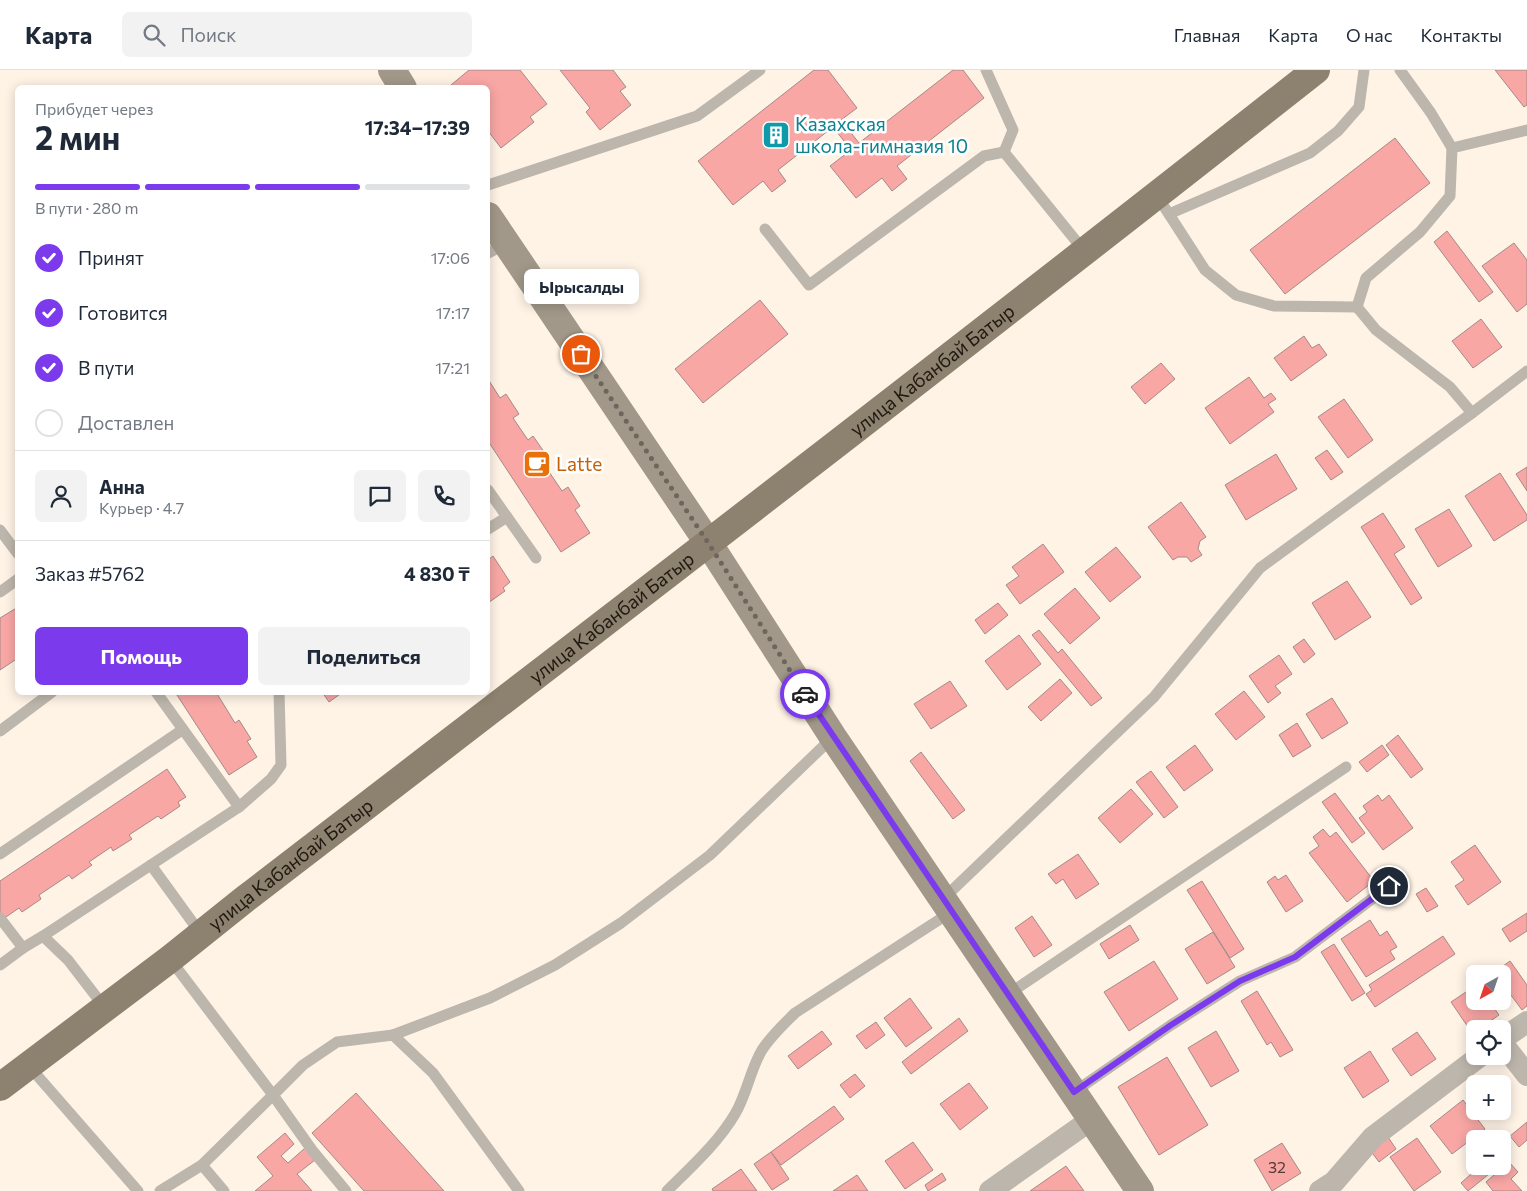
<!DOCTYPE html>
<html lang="ru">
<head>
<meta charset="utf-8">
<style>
	:root { --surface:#fff; --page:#f2f2f3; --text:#1f2937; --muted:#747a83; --line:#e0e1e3; --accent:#7c3aed }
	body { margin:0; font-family:Commissioner,sans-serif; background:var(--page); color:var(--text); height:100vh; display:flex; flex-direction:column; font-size:19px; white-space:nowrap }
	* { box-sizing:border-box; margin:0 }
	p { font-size:16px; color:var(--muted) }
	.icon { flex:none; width:28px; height:28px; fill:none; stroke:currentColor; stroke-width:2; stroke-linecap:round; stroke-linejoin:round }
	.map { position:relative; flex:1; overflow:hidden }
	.panel { position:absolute; left:15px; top:15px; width:475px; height:610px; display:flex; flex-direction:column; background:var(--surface); border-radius:8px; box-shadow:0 2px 12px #0003 }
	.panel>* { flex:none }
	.needle { width:32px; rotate:220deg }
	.tools { position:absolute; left:1466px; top:895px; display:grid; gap:10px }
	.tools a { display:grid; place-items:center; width:45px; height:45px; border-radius:8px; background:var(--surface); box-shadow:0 2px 12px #0003; font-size:25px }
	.pin { position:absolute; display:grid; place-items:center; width:42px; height:42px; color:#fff; margin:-21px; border:2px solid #fff; border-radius:50%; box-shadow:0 1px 5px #0007 }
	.courier { position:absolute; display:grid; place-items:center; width:50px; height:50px; margin:-25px; border:4px solid #7c3aed; border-radius:50%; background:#fff; color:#222; box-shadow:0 1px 6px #0007 }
	.bubble { position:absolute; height:35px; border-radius:8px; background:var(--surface); box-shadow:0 2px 12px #0003; font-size:16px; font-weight:700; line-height:35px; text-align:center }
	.overview em { font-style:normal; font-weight:700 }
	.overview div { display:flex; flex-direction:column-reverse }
	.overview { display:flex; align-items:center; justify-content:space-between; height:85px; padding:0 20px }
	h1 { font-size:32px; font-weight:700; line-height:38px }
	.bar { display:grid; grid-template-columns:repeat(4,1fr); gap:8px 5px; align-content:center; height:60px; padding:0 20px }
	.bar i { height:6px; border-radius:4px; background:var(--line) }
	.bar .on { background:var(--accent) }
	.bar p { grid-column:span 4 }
	.line { display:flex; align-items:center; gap:12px; padding:0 20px; border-top:1px solid var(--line) }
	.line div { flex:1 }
	.round { display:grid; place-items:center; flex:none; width:52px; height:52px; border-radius:8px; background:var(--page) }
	ol { padding:0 20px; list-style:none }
	li { display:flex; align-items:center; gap:15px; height:55px }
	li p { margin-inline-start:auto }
	li .icon { padding:5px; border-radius:50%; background:var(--accent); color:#fff; stroke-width:4 }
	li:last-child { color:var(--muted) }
	li i { width:28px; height:28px; border:2px solid var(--line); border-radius:50% }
	.cta { display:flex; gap:10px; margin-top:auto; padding:10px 20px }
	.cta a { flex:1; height:58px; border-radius:8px; background:var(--accent); color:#fff; font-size:20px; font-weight:700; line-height:58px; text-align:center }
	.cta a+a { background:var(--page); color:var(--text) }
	header { display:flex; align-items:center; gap:30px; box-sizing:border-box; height:70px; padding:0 25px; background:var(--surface); border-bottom:1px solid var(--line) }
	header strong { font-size:24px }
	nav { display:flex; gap:28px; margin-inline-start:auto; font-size:18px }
	.search { width:350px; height:45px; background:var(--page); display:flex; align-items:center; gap:12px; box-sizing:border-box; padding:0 18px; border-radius:8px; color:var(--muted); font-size:19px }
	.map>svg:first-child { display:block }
</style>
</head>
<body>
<header>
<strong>Карта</strong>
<div class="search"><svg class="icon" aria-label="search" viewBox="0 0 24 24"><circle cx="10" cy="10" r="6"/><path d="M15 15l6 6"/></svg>Поиск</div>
<nav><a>Главная</a><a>Карта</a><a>О нас</a><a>Контакты</a></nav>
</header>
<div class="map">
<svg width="1527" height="1121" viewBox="0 0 1527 1121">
	<rect width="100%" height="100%" fill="#fff3e6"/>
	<g fill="#f8a7a5" stroke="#a68987">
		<path d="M469 0H520L547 34 530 47 534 52 501 78 488 61V18H453L451 15Z"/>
		<path d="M560 0H613L626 17 620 21 631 35 600 60 586 42 590 38Z"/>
		<path d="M814 0H828L857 38 841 50 859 73 953 0H963L984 28 897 96 907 109 892 121 882 108 856 128 830 96 851 80 833 57 778 100 786 111 772 122 763 111 733 135 698 91Z"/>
		<path d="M1495 0H1527V35L1524 37Z"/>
		<path d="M1395 68 1430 113 1285 224 1250 180Z"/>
		<path d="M1447 161 1493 222 1479 232 1434 172Z"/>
		<path d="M1514 173 1527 190V234L1517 242 1482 196Z"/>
		<path d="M760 230 788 264 703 333 675 299Z"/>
		<path d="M1481 249 1502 277 1473 298 1452 271Z"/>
		<path d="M1304 266 1312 278 1319 274 1327 285 1291 311 1274 288Z"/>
		<path d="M1161 293 1175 309 1145 334 1131 317Z"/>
		<path d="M1249 307 1264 328 1271 323 1276 329 1268 334 1274 342 1230 374 1205 338Z"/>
		<path d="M488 309 500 328 506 324 519 344 513 348 528 370 533 366 547 386 541 390 562 421 568 417 580 436 575 440 590 463 561 482 488 371Z"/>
		<path d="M1344 329 1373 370 1348 388 1318 347Z"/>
		<path d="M1327 380 1343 402 1331 410 1315 388Z"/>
		<path d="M1276 384 1297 419 1246 450 1225 415Z"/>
		<path d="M1527 397V421L1516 404Z"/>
		<path d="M1500 403 1527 445V450L1494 471 1465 426Z"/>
		<path d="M1181 432 1206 467 1200 471 1198 479 1202 485 1191 492 1187 487H1178L1173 490 1148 457Z"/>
		<path d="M1449 439 1472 476 1438 497 1415 459Z"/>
		<path d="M1383 443 1405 477 1394 484 1422 528 1411 535 1361 457Z"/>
		<path d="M1043 474 1064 502 1020 534 1006 515 1019 506 1012 497Z"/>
		<path d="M1116 477 1141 507 1110 532 1085 502Z"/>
		<path d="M493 486 510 512 503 518 505 521 488 533V490Z"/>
		<path d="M1347 511 1371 547 1335 570 1312 533Z"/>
		<path d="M1075 518 1100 548 1070 574 1044 544Z"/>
		<path d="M998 533 1008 545 985 564 975 550Z"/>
		<path d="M18 537V588L0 600V548Z"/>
		<path d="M1039 560 1058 583 1062 579 1102 628 1091 636 1032 565Z"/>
		<path d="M1019 565 1041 594 1007 620 985 591Z"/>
		<path d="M1304 569 1315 584 1304 593 1293 577Z"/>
		<path d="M1279 585 1292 604 1275 616 1281 623 1268 633 1249 606Z"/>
		<path d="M1060 609 1072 623 1041 651 1028 637Z"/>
		<path d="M950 611 967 636 931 659 914 634Z"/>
		<path d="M1244 621 1265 647 1236 670 1215 644Z"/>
		<path d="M175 622H216L235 653 239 650 251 669 247 671 257 687 229 705Z"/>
		<path d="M322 622H343L329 632Z"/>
		<path d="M1332 628 1348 653 1322 669 1306 644Z"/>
		<path d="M1297 653 1311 676 1293 687 1279 665Z"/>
		<path d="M1398 665 1423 699 1411 708 1386 675Z"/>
		<path d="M1195 675 1213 700 1184 721 1166 697Z"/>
		<path d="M1382 675 1389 685 1367 702 1359 692Z"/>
		<path d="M921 682 965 740 953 749 910 691Z"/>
		<path d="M167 699 186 727 178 732 180 736 161 749 158 746 129 765 132 769 113 781 111 777 89 792 92 795 72 809 69 805 39 825 41 829 22 842 19 838 3 849 0 845V811Z"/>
		<path d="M1151 701 1178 737 1164 748 1136 712Z"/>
		<path d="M1131 719 1153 744 1120 773 1098 748Z"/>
		<path d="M1335 723 1365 763 1352 773 1322 732Z"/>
		<path d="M1378 725 1382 731 1389 725 1413 758 1383 780 1359 748 1367 742 1363 736Z"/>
		<path d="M1323 759 1330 767 1336 762 1374 811 1347 832 1309 783 1319 776 1313 767Z"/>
		<path d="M1475 775 1501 812 1468 835 1455 816 1464 810 1451 792Z"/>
		<path d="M1078 784 1099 814 1076 829 1063 809 1056 814 1048 804Z"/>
		<path d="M1286 805 1303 831 1286 842 1267 812 1275 806 1278 810Z"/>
		<path d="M1202 811 1244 879 1230 888 1187 820Z"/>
		<path d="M1426 818 1438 836 1427 842 1416 824Z"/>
		<path d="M1527 843V861L1510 872 1502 859Z"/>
		<path d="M1032 846 1052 875 1034 887 1015 858Z"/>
		<path d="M1370 850 1380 866 1387 861 1397 877 1390 881 1395 889 1366 907 1341 869Z"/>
		<path d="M1130 855 1139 870 1109 889 1100 874Z"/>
		<path d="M1213 862 1235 897 1207 914 1185 879Z"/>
		<path d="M1443 866 1455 884 1375 937 1366 924 1372 920 1369 915Z"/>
		<path d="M1334 874 1365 923 1352 931 1321 882Z"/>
		<path d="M1154 891 1178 929 1129 961 1104 922Z"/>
		<path d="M1510 891 1527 915V936L1522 940 1502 913V904H1496L1495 902Z"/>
		<path d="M1475 916V931H1489L1499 945 1479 959H1475V961L1472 963 1451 932Z"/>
		<path d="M1257 921 1293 980 1280 987 1271 972 1267 975 1241 931Z"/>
		<path d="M910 928 932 958 906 977 884 948Z"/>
		<path d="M959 948 968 961 911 1004 902 992Z"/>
		<path d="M876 952 885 965 866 979 856 966Z"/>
		<path d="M822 961 832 974 798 999 788 986Z"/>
		<path d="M1216 961 1239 1001 1211 1017 1188 978Z"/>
		<path d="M1417 962 1436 989 1411 1006 1392 979Z"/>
		<path d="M1370 981 1389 1011 1363 1028 1344 998Z"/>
		<path d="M1167 987 1208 1055 1159 1085 1118 1017Z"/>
		<path d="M855 1004 865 1016 850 1028 840 1015Z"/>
		<path d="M969 1013 988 1038 960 1060 940 1034Z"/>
		<path d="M356 1023 444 1121H364L312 1063Z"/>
		<path d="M1463 1030 1485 1059 1452 1084 1430 1056Z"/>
		<path d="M834 1036 844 1049 781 1095 771 1082Z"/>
		<path d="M1527 1052V1070L1519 1077 1510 1066Z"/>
		<path d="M285 1063 294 1074 281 1086 288 1093 305 1078 315 1090 297 1104 312 1121H255L273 1106 257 1087Z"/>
		<path d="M1388 1067 1396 1079 1379 1092 1370 1080Z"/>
		<path d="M1417 1068 1441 1102 1414 1121 1390 1087Z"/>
		<path d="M913 1072 933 1100 905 1119 885 1091Z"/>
		<path d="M1282 1073 1301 1103 1272 1121 1254 1090Z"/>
		<path d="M771 1082 789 1109 772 1120 754 1094Z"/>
		<path d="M1509 1092 1518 1102 1511 1109 1522 1121H1493L1486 1112Z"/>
		<path d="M1066 1096 1084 1121H1030Z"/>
		<path d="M1480 1096H1491L1494 1100 1468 1121 1461 1113Z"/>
		<path d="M741 1099 757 1121H713L712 1119Z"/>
		<path d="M942 1103 946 1110 928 1121 925 1115Z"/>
		<path d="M857 1105 868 1121H833Z"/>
	</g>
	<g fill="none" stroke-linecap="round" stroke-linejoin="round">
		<g stroke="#bdb6ac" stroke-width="11">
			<path d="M986 0 1013 60 1004 82"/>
			<path d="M1400 0 1431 43 1452 78 1450 126 1420 162 1366 208 1357 237 1376 260 1450 317 1472 343"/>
			<path d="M1452 78 1527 60"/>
			<path d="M488 115 697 46 760 0"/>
			<path d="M1165 138 1205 200 1236 225 1274 236 1357 237"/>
			<path d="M1169 144 1310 83 1338 61 1359 37 1364 0"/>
			<path d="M765 159 809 215 984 86 1004 82 1085 182"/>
			<path d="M488 183 506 174"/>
			<path d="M488 420 536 488"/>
			<path d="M488 459 507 447"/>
			<path d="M0 460 18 484"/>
			<path d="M0 522 18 509"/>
			<path d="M156 622 239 737"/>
			<path d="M0 661 52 622"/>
			<path d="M0 784 182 660"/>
			<path d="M151 795 201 864"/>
			<path d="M943 829 1154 627 1260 498 1472 343 1527 301"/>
			<path d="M0 848 23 878"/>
			<path d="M43 866 68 890 105 938"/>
			<path d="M0 895 23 878 43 866 239 737 271 709 281 695 279 622"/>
			<path d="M1007 925 1346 697"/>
			<path d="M393 965 490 928 555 895 621 853 710 785 833 667"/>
			<path d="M28 995 138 1121"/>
			<path d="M1074 1022 1171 955 1240 911 1295 887 1389 816"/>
			<path d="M202 1095 224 1121"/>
			<path d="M160 1121 202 1095 273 1025 170 889"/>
			<path d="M346 1121 312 1080 273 1025 303 995 337 972 393 965 433 1003 519 1121"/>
			<path d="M667 1121C691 1097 718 1073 735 1044 747 1024 750 1000 762 980 771 966 783 955 795 943L951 842"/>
		</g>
		<g stroke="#bdb6ac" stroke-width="22">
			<path d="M1502 969 1527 952"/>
			<path d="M1502 973 1527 1005"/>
			<path d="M990 1121 1092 1049"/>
			<path d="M1320 1121 1334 1112 1373 1067 1480 986"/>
		</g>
		<g stroke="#a19889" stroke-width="28">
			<path d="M392 0 403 18"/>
			<path d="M488 146 709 474 833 667 1140 1121"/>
		</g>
		<path stroke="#8d826f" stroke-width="28" id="s1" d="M0 1017 170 889 245 829C603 554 961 280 1316 0"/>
	</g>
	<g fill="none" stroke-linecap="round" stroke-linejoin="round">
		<path stroke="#6e655c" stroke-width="5" stroke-dasharray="0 9" d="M581 284 709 474 805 624"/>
		<path stroke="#7c3aed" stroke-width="6" d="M805 624 1074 1022 1171 955 1240 911 1295 887 1389 816"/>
	</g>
	<defs>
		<g id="building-square" transform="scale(1.4375)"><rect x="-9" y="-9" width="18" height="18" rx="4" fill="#0f9aa8" stroke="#fff"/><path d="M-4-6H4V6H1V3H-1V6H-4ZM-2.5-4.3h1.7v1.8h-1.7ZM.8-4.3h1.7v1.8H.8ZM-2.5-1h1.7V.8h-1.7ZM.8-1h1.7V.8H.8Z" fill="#fff"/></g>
		<g id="cafe-square" transform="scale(1.4375)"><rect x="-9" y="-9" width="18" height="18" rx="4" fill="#e8710a" stroke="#fff"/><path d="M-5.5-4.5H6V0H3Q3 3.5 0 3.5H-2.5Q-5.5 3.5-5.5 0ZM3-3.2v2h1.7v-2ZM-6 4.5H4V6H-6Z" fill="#fff"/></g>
	</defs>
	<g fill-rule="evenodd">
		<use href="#building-square" x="776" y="65"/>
		<use href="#cafe-square" x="537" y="394"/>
	</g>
	<g text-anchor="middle" stroke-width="5" stroke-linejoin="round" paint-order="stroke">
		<g font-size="16" fill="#563c36">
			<text x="1277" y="1103">32</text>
		</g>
		<g font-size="19" fill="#0d838f" stroke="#fff" text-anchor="start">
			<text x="795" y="61">Казахская<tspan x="795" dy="22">школа-гимназия 10</tspan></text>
		</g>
		<g font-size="19" fill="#201911" stroke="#fff">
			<text dy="7" stroke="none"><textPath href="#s1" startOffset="1176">улица Кабанбай Батыр</textPath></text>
			<text dy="7" stroke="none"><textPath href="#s1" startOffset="771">улица Кабанбай Батыр</textPath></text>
			<text dy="7" stroke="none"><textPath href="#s1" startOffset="366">улица Кабанбай Батыр</textPath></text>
		</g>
		<g font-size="19" fill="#c56008" stroke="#fff" text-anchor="start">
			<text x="556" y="401">Latte</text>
		</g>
	</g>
</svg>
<div class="tools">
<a><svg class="needle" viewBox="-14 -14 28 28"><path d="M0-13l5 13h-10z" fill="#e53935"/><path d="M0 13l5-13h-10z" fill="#747a83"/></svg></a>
<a><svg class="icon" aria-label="locate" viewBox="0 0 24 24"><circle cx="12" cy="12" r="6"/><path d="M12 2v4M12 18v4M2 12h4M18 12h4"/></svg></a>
<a>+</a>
<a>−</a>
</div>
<div class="pin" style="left:581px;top:284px;background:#ea580c"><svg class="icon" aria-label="bag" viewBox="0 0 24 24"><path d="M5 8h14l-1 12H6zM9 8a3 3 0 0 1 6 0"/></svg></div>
<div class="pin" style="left:1389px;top:816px;background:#1f2937"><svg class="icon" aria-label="home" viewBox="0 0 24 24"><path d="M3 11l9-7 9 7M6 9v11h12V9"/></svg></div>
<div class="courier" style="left:805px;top:624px"><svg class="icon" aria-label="car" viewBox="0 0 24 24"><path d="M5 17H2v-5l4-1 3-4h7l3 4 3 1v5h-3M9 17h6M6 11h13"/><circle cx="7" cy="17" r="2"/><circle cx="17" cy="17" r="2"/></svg></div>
<div class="bubble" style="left:524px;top:199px;width:115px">Ырысалды</div>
<section class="panel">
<div class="overview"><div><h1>2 мин</h1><p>Прибудет через</p></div><em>17:34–17:39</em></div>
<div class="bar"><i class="on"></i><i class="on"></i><i class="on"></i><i></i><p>В пути · 280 m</p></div>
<ol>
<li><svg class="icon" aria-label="check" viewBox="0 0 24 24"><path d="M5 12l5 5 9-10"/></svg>Принят<p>17:06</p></li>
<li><svg class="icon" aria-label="check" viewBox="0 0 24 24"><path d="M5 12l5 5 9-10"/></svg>Готовится<p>17:17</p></li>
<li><svg class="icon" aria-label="check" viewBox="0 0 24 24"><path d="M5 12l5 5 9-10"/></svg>В пути<p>17:21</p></li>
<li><i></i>Доставлен</li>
</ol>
<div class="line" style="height:90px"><a class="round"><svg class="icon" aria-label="person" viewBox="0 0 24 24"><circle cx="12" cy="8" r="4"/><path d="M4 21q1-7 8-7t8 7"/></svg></a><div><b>Анна</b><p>Курьер · 4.7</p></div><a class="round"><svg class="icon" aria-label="chat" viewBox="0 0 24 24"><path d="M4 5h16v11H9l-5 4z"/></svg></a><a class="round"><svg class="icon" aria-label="phone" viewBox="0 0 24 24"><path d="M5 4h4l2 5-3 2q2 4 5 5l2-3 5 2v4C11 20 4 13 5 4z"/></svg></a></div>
<div class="line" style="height:65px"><div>Заказ #5762</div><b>4 830 ₸</b></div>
<div class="cta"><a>Помощь</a><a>Поделиться</a></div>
</section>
</div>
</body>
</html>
